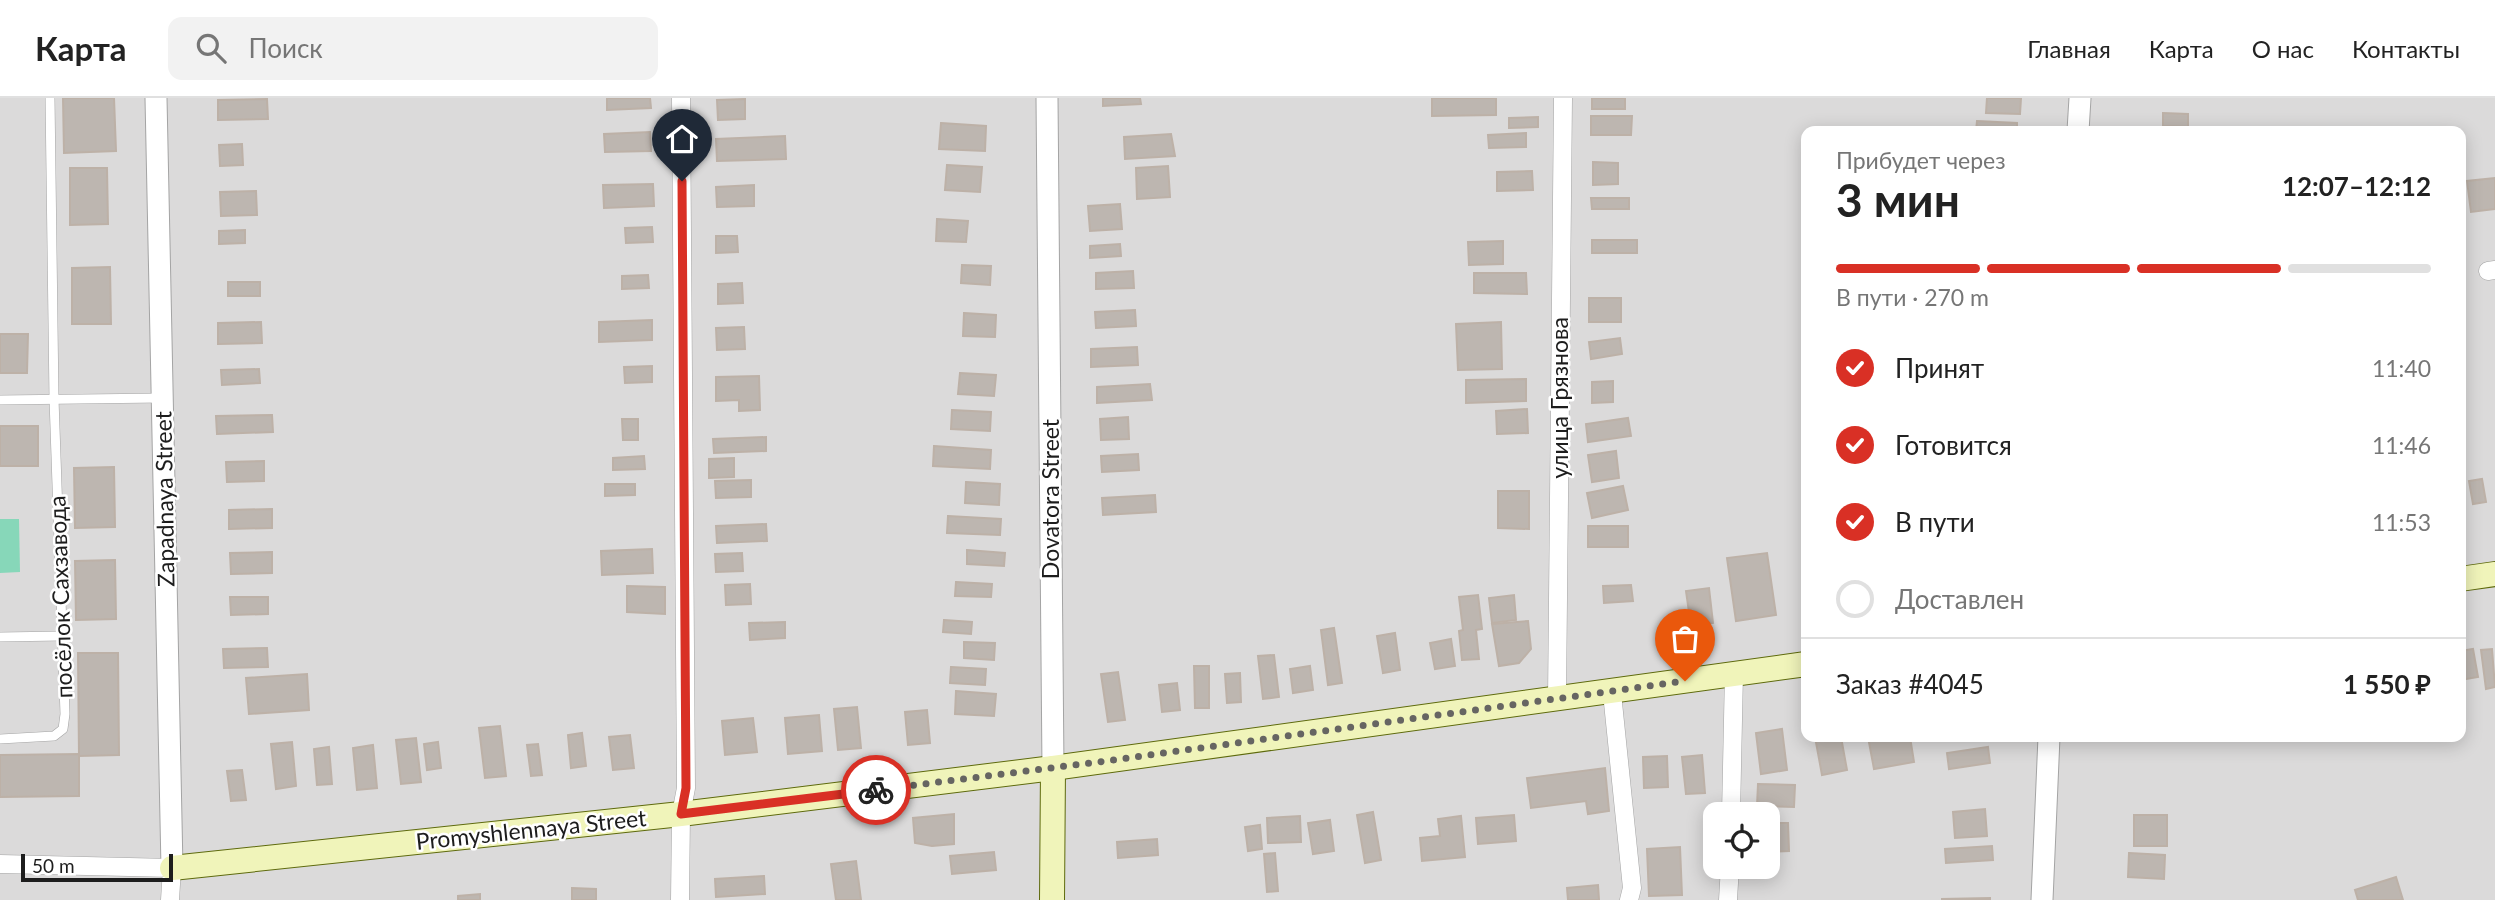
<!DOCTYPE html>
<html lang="ru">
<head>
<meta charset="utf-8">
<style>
	:root { --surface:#fff; --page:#f2f2f2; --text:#222; --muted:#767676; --line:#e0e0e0; --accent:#d93025 }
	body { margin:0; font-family:Lato,sans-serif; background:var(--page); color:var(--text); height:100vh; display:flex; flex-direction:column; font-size:26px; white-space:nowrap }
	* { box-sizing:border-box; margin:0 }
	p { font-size:23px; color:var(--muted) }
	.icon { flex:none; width:38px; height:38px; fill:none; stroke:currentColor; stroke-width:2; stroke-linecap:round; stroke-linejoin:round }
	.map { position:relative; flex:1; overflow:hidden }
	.side { position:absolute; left:1801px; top:28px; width:665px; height:616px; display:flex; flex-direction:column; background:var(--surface); border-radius:14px; box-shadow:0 4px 18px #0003 }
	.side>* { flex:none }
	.controls { position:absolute; left:1703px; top:704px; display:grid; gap:14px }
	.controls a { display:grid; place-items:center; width:77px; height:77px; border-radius:14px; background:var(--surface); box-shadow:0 4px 18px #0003; font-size:35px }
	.scale { position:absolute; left:21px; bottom:18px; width:152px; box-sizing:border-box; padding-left:7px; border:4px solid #1d1d1d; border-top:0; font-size:19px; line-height:24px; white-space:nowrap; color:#1d1d1d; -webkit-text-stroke:5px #fff; paint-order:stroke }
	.pin { position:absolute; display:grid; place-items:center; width:60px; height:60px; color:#fff; margin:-72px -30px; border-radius:50% 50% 50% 0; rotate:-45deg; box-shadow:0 0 7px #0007 }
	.pin .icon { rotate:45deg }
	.courier { position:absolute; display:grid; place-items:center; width:70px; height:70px; margin:-35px; border:5px solid #d93025; border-radius:50%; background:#fff; color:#222; box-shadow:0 2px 9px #0007 }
	.headline em { font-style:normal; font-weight:700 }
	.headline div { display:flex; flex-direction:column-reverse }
	.headline { display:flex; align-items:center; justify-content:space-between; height:119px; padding:0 35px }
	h1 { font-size:46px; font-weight:700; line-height:52px }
	.bar { display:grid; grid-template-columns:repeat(4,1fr); gap:10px 7px; align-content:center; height:84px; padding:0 35px }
	.bar i { height:9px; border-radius:5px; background:var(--line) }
	.bar .active { background:var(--accent) }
	.bar p { grid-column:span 4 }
	.line { display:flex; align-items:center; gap:18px; padding:0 35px; border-top:2px solid var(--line) }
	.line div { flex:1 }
	ol { padding:0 35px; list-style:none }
	li { display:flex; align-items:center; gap:21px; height:77px }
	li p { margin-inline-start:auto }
	li .icon { padding:7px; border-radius:50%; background:var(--accent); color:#fff; stroke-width:4 }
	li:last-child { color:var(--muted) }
	li i { width:38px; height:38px; border:4px solid var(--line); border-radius:50% }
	header { display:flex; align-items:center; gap:42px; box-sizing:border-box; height:98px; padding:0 35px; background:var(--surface); border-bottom:2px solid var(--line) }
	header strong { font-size:33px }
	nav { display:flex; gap:38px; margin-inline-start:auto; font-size:24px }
	.search { width:490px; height:63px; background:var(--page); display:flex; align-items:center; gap:18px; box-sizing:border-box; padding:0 24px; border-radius:14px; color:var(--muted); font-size:26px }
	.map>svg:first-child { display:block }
</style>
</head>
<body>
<header>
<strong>Карта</strong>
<div class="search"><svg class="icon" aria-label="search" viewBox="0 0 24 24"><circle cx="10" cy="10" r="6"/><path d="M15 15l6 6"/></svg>Поиск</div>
<nav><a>Главная</a><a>Карта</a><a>О нас</a><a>Контакты</a></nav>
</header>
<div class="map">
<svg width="2495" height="802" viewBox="0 0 2495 802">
	<rect width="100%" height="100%" fill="#edeae3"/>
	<path fill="#dbdada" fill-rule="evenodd" d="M0 0H2495V802H0ZM1806 33H2460V639H1806ZM1715 716H1768V768H1715Z"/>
	<path fill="#87d7b9" d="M0 421H19L20 474 0 475Z"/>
	<g fill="#bdb6b0" stroke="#bdb1a7" stroke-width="2">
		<path d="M63 0H114L116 53 64 55Z"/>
		<path d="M607 0H650L651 10 607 12Z"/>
		<path d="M1103 0H1140L1141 6 1103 8Z"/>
		<path d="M1432 0H1496V17L1432 18Z"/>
		<rect x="1592" y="0" width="33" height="11"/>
		<path d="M1987 0H2021L2020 16 1986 15Z"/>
		<path d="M267 1 268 21 218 22V2Z"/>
		<path d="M745 1V21L718 22 717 2Z"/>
		<path d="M2163 15 2188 16V29L2163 28Z"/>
		<path d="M1591 18H1632L1631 37H1591Z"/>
		<path d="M1538 19V29L1509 30V20Z"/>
		<path d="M1977 23 2017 25V33H1976Z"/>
		<path d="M941 25 986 28 985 53 939 51Z"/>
		<path d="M650 34 651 53 605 54 604 36Z"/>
		<path d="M1526 35V49L1489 50 1488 37Z"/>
		<path d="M1171 36 1175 58 1125 61 1124 39Z"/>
		<path d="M785 38 786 61 717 63 716 41Z"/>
		<path d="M242 46 243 67 220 68 219 47Z"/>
		<path d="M1593 64 1618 65V86L1593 87Z"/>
		<path d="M947 67 982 69 980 94 945 92Z"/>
		<path d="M1168 68 1170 99 1137 101 1136 70Z"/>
		<path d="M70 70H107L108 126 70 127Z"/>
		<path d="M1532 73 1533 92 1497 93V74Z"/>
		<path d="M2495 80V111L2471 114 2467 83Z"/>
		<path d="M653 86 654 108 604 110 603 87Z"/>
		<path d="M754 87V108L717 109 716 89Z"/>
		<path d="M256 93 257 117 221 118 220 94Z"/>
		<path d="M1591 100H1629V111H1592Z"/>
		<path d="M1120 106 1122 131 1090 133 1088 108Z"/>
		<path d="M937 121 968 123 966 144 936 143Z"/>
		<path d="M652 129 653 144 626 145 625 130Z"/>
		<path d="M245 132V145L219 146V133Z"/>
		<path d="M716 138H737L738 154 716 155Z"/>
		<rect x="1592" y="142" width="45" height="13"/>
		<path d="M1503 143V166L1469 167 1468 144Z"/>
		<path d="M1120 146 1121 158 1090 160V148Z"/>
		<path d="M962 167 991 168 990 187 961 185Z"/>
		<path d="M110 169 111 226H72V170Z"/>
		<path d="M1133 173 1134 190 1096 191V175Z"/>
		<path d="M1474 175H1526L1527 196 1474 195Z"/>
		<path d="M648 177 649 190 622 191V178Z"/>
		<rect x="228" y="184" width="32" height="14"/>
		<path d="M742 185 743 205 718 206V186Z"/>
		<rect x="1589" y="200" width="32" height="24"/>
		<path d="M1135 212 1136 228 1096 230 1095 214Z"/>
		<path d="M964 215 996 217 995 239 963 238Z"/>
		<path d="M652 222V242L599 244V224Z"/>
		<path d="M261 224 262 245 218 246V225Z"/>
		<path d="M1501 224 1502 271 1458 272 1456 226Z"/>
		<path d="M744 229 745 251 717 252 716 230Z"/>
		<path d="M0 236H28L27 275H0Z"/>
		<path d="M1620 240 1622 256 1591 261 1589 244Z"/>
		<path d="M1137 249 1138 267 1091 269V251Z"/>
		<path d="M652 268V284L625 285 624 269Z"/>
		<path d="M259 271 260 285 222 287 221 272Z"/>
		<path d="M960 275 996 277 994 298 958 296Z"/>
		<path d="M759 278 760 312 739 313V302L716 303V279Z"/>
		<path d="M1526 281V303L1466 305V282Z"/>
		<path d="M1613 283V304L1592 305V284Z"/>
		<path d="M1150 286 1152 302 1097 305V289Z"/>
		<path d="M1527 311 1528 335 1497 336 1496 313Z"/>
		<path d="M952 312 991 314 990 333 951 331Z"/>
		<path d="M272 317 273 334 217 336 216 318Z"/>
		<path d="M1128 319 1129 341 1101 342 1100 321Z"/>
		<path d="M1628 320 1631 338 1588 344 1586 326Z"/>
		<path d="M622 321H638V342H623Z"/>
		<rect x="0" y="328" width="38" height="40"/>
		<path d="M766 339V353L714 355 713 341Z"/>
		<path d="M934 348 991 352 990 371 933 368Z"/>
		<path d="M1616 353 1619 380 1592 384 1588 357Z"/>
		<path d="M1138 356 1139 372 1102 374 1101 358Z"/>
		<path d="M644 358 645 371 613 372V360Z"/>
		<path d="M734 360V379L709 380V361Z"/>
		<path d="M264 363V383L227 384 226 364Z"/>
		<path d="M114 369 115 429 75 430 74 370Z"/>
		<path d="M2482 381 2486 404 2473 406 2469 383Z"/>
		<path d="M751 382V399L716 400 715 383Z"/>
		<path d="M966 384 1000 386 999 407 965 405Z"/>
		<path d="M605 386H635V397L605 398Z"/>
		<path d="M1623 388 1628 412 1592 420 1587 395Z"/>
		<path d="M1498 393H1529V431L1498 430Z"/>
		<path d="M1155 397 1156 414 1103 417 1102 400Z"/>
		<path d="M272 411V430L229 431V412Z"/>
		<path d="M948 418 1001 421 1000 437 947 435Z"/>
		<path d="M766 426 767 443 717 445 716 428Z"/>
		<rect x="1588" y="428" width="40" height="21"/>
		<path d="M652 451 653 475 602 477 601 453Z"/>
		<path d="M967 452 1005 455 1004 468 967 466Z"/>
		<path d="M272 454V475L231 476 230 455Z"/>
		<path d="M742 455 743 473 716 474 715 456Z"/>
		<path d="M1767 455 1776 517 1736 523 1727 460Z"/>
		<path d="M115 462 116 521 76 522 75 463Z"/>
		<path d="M956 484 992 486 991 499 955 498Z"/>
		<path d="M750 486 751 506 726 507 725 487Z"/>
		<path d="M1631 487 1633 503 1604 505 1603 488Z"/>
		<path d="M627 488 665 489V516L627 514Z"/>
		<path d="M1709 490 1713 525 1691 528 1686 493Z"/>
		<path d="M1478 497 1482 531 1476 532 1479 561 1462 562 1459 533 1463 532 1459 499Z"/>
		<path d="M1514 497 1516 522 1492 525 1489 500Z"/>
		<path d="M230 499H268V516L231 517Z"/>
		<path d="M944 522 972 524 971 536 943 534Z"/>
		<path d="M1528 523 1531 551 1519 565 1499 568 1492 526Z"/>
		<path d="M785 524V540L750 542 749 525Z"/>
		<path d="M1334 530 1342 585 1328 587 1321 532Z"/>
		<path d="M1395 535 1400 572 1383 575 1377 538Z"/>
		<path d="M1451 541 1455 568 1435 571 1430 545Z"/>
		<path d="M964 544 995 545 994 562 964 560Z"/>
		<path d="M267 550 268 569 224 570 223 551Z"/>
		<path d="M2473 551 2478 579 2460 582V553Z"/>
		<path d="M2492 551 2495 589 2486 591 2481 552Z"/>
		<path d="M78 555H118L119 657 79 658Z"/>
		<path d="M1274 557 1279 599 1263 601 1258 558Z"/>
		<path d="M1194 568H1209V610H1195Z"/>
		<path d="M1310 568 1313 592 1293 595 1290 571Z"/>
		<path d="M951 569 986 571 985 587 950 585Z"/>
		<path d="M1118 574 1125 622 1108 624 1101 576Z"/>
		<path d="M1240 575 1241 604 1227 605 1225 576Z"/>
		<path d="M307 576 309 612 249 616 246 580Z"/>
		<path d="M1177 585 1180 612 1162 614 1159 587Z"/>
		<path d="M956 593 996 596 994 618 955 616Z"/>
		<path d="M857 609 861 650 838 652 834 611Z"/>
		<path d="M927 612 930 645 908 647 905 614Z"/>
		<path d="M819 617 822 653 788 656 785 620Z"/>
		<path d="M753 620 757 654 725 657 722 623Z"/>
		<path d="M500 628 506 678 485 680 479 630Z"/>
		<path d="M1782 631 1787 672 1761 676 1756 635Z"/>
		<path d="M582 635 586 668 571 670 568 637Z"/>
		<path d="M630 637 634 670 613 672 609 639Z"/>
		<path d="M1815 639H1841L1847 672 1822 677Z"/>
		<path d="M1868 639H1910L1914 664 1874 671Z"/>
		<path d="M416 640 421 684 401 686 396 642Z"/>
		<path d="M292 644 296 688 276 691 271 646Z"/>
		<path d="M438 644 441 670 427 672 424 646Z"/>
		<path d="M538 646 542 677 531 678 527 647Z"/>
		<path d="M373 647 377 690 357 692 353 650Z"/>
		<path d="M329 649 332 686 317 687 314 651Z"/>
		<path d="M1988 649 1990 665 1949 671 1947 655Z"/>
		<path d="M79 656V698L0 699V657Z"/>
		<path d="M1702 657 1705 695 1686 696 1682 659Z"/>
		<path d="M1667 658 1668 689 1644 690 1643 659Z"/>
		<path d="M1605 670 1609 713 1588 716 1586 703 1531 710 1527 680Z"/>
		<path d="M242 672 246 702 231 703 227 673Z"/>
		<path d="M1758 686 1795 687 1794 709 1757 708Z"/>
		<path d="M1985 711 1987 738 1955 740 1953 714Z"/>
		<path d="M1373 714 1381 762 1365 765 1357 717Z"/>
		<path d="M954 716V746L932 748 915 745 913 720Z"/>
		<path d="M1514 717 1516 743 1478 746 1476 720Z"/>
		<rect x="2134" y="717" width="33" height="31"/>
		<path d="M1300 718 1301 744 1268 745 1267 720Z"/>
		<path d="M1461 718 1465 759 1422 763 1420 740 1440 738 1438 721Z"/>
		<path d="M1330 722 1334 753 1313 756 1308 725Z"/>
		<path d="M1768 725H1788L1789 753 1768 754Z"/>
		<path d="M1260 727 1262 751 1248 753 1245 729Z"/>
		<path d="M1157 741 1158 757 1118 760 1117 744Z"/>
		<path d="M1992 748 1993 762 1946 765 1945 751Z"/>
		<path d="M1680 749 1682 797 1649 798 1647 751Z"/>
		<path d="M994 754 996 772 952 776 950 758Z"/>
		<path d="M1275 755 1278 793 1267 794 1264 756Z"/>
		<path d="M2129 755 2165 757 2164 781 2128 779Z"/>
		<path d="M856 763 861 802H836L831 766Z"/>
		<path d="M764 778 765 796 716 799 715 781Z"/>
		<path d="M2396 779 2403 802H2358L2355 792Z"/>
		<path d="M1598 787 1599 802H1568L1567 790Z"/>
		<path d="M572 790 596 791V802H572Z"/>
		<path d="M480 796V802H458V798Z"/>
		<path d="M1990 800V802H1942V801Z"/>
	</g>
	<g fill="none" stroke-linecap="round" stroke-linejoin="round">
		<g stroke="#a4a4a4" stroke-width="10">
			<g id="service">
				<path d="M0 302 162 300"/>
				<path d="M0 539 62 538"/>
				<path d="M0 641 54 638 63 631 65 616 54 301 50 0"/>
			</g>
		</g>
		<g stroke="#a4a4a4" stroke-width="19">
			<g id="minor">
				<path d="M2488 173 2495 172"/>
				<path d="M1612 595 1632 790 1629 802"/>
				<path d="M1557 601 1563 0"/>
				<path d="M1731 716 1734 575"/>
				<path d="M0 766 172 770 170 802"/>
				<path d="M680 802 681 716 686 690 681 0"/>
				<path d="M1728 802 1730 768"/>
			</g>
		</g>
		<g stroke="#a4a4a4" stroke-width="23">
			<g id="tertiary">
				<path d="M156 0 172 770"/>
				<path d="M1047 0 1053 670"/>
				<path d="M2078 33 2080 0"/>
				<path d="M2042 802 2049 639"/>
			</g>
		</g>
		<g stroke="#5e6a0d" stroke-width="26">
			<g id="secondary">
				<path d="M2460 481 2495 476"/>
				<path d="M172 770 681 716 1053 670 1806 566"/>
				<path d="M1052 802 1053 670"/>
			</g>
		</g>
		<use href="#service" stroke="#fff" stroke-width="9"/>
		<use href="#minor" stroke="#fff" stroke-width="18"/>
		<use href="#tertiary" stroke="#fff" stroke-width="21"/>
		<use href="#secondary" stroke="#f0f4ba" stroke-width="24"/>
	</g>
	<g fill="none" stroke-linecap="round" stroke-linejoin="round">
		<path stroke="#666562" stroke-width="7" stroke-dasharray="0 12.6" d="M876 692 1106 663 1685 583"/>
		<path stroke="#d93025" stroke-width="9" d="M682 83 686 690 681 716 876 692"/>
	</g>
	<g text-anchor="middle" stroke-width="5" stroke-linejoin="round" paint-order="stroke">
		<g font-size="23" fill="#1d1d1d" stroke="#fff">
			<text transform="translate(1560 300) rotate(-90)" y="8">улица Грязнова</text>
			<text transform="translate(165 401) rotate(-91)" y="8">Zapadnaya Street</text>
			<text transform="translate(1051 401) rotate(-90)" y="8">Dovatora Street</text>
			<text transform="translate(61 499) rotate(-92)" y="8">посёлок Сахзавода</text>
			<text transform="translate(531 732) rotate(-6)" y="8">Promyshlennaya Street</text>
		</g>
	</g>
</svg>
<div class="controls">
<a><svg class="icon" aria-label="locate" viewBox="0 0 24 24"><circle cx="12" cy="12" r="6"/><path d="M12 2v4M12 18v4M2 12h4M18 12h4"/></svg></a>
</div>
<div class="scale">50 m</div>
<div class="pin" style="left:1685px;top:583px;background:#ea580c"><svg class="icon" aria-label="bag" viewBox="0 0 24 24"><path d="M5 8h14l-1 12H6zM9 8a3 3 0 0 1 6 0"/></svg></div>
<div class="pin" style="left:682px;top:83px;background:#1f2937"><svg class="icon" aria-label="home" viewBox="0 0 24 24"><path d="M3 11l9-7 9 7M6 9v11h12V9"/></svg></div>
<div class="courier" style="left:876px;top:692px"><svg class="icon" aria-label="bike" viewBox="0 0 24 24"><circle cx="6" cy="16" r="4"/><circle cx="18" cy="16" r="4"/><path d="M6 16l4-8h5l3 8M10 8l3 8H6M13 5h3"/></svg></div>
<section class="side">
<div class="headline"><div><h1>3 мин</h1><p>Прибудет через</p></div><em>12:07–12:12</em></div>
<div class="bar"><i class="active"></i><i class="active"></i><i class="active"></i><i></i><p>В пути · 270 m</p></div>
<ol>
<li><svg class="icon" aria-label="check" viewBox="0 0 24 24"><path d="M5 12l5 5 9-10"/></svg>Принят<p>11:40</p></li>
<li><svg class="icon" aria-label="check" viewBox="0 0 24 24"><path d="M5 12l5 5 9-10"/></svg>Готовится<p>11:46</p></li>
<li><svg class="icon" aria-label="check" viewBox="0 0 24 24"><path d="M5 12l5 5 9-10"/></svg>В пути<p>11:53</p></li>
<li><i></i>Доставлен</li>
</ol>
<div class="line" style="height:91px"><div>Заказ #4045</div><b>1 550 ₽</b></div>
</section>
</div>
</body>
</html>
